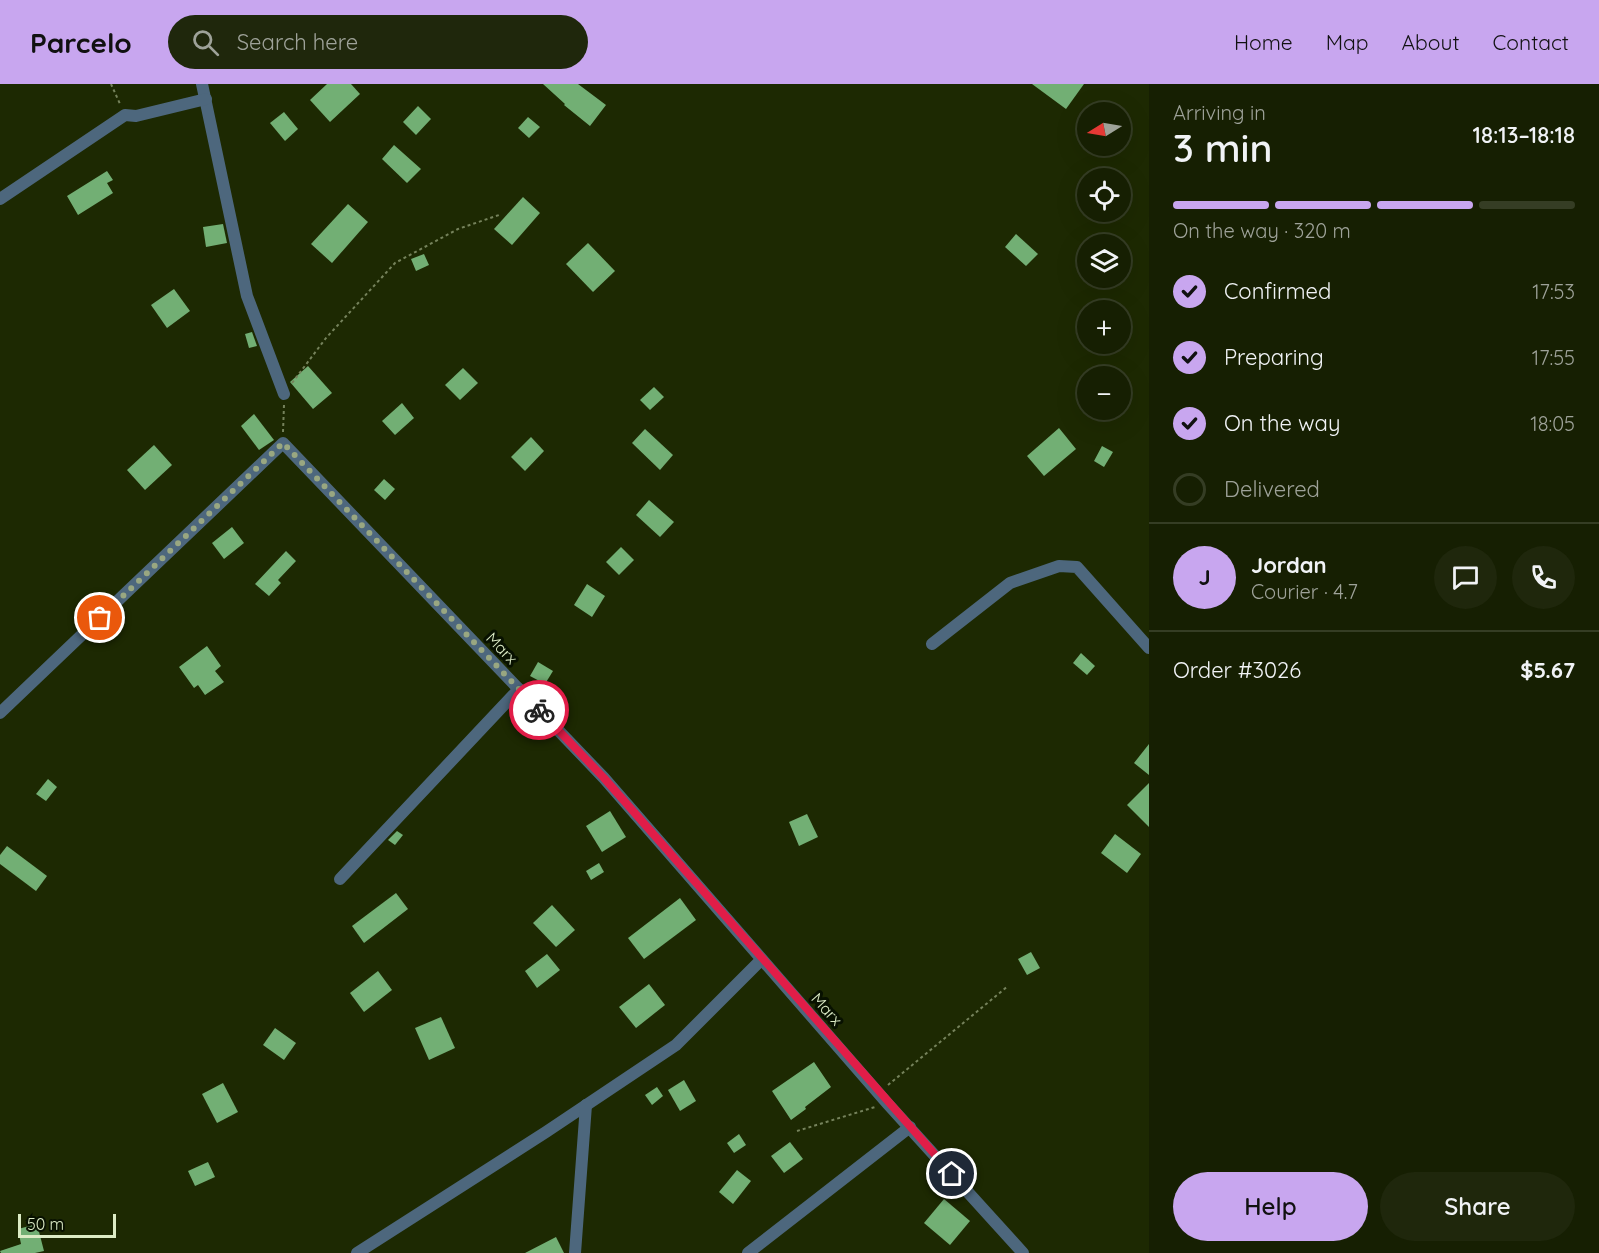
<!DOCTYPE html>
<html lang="en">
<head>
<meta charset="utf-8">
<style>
	:root { --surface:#161f02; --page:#1f270c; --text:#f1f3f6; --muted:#9ea299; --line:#353d24; --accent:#c8a6ef }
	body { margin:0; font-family:Quicksand,sans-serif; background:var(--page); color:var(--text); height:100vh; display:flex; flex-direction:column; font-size:22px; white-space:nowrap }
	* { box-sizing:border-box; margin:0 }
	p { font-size:20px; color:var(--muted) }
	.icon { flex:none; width:33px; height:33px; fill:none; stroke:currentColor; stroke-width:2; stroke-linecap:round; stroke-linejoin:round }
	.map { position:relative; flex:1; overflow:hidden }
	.drawer { display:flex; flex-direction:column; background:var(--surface); width:450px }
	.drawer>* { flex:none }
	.needle { width:39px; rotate:259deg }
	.fabs { position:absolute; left:1077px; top:18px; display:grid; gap:12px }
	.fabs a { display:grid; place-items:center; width:54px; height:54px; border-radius:50%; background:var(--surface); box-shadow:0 6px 24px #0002,0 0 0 2px var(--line); font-size:30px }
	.scale { position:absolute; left:18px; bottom:15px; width:98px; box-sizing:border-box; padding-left:6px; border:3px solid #dcebc5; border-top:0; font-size:16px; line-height:21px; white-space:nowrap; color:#dcebc5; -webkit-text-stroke:4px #081100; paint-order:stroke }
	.pin { position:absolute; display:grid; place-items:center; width:51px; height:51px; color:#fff; margin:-26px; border:3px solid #fff; border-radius:50%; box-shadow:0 2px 6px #0007 }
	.courier { position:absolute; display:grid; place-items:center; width:60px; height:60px; margin:-30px; border:4px solid #e11d48; border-radius:50%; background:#fff; color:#222; box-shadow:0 2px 8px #0007 }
	.headline em { font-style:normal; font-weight:600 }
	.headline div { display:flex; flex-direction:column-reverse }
	.headline { display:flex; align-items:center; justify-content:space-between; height:102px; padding:0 24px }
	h1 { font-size:39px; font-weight:600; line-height:45px }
	.bar { display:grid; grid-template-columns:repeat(4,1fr); gap:9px 6px; align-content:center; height:72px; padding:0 24px }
	.bar i { height:8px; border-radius:4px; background:var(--line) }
	.bar .active { background:var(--accent) }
	.bar p { grid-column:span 4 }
	.line { display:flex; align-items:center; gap:15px; padding:0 24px; border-top:2px solid var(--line) }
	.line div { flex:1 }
	.round { display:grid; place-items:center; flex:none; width:63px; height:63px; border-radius:32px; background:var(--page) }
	ol { padding:0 24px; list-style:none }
	li { display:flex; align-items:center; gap:18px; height:66px }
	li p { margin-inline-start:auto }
	li .icon { padding:6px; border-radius:50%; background:var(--accent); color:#111; stroke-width:4 }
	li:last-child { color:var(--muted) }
	li i { width:33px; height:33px; border:3px solid var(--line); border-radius:50% }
	.action { display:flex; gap:12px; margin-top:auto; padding:12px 24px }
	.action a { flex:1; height:69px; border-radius:36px; background:var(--accent); color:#111; font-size:24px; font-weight:600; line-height:69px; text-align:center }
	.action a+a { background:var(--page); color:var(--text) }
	header { display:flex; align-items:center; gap:36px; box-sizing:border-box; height:84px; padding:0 30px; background:var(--accent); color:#111 }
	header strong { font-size:28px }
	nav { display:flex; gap:33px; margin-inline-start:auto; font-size:21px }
	.search { width:420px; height:54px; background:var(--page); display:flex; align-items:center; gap:15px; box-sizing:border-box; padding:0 21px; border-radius:33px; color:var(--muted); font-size:22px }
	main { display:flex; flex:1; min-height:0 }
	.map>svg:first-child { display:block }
</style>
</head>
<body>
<header>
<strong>Parcelo</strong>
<div class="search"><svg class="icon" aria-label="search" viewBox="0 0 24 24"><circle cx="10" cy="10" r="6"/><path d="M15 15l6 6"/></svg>Search here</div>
<nav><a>Home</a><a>Map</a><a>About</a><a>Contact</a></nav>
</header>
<main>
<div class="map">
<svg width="1149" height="1169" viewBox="0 0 1149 1169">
	<rect width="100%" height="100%" fill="#1d2902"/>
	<g fill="#72af74">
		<path d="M327 0H351L360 10 330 38 310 16Z"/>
		<path d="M543 0H578L606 21 590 42 564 21 565 20Z"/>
		<path d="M1032 0H1084L1066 25Z"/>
		<path d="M418 22 431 35 416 51 403 38Z"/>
		<path d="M284 28 298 45 285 57 270 39Z"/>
		<path d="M528 33 540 43 529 54 518 44Z"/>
		<path d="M394 61 421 85 407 99 382 75Z"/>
		<path d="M107 87 113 96 107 99 113 109 78 131 67 112Z"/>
		<path d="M523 113 540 129 512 161 494 145Z"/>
		<path d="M348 120 368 138 332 179 311 160Z"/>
		<path d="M223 140 227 159 206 163 203 143Z"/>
		<path d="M1016 150 1038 170 1026 182 1005 163Z"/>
		<path d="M588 159 615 187 593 208 566 180Z"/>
		<path d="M424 170 429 181 416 187 411 175Z"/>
		<path d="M174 205 190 227 167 244 151 221Z"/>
		<path d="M252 248 257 262 249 264 245 250Z"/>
		<path d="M308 282 332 309 313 325 290 298Z"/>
		<path d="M463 284 478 299 460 316 445 301Z"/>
		<path d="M654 303 664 313 650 326 640 316Z"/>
		<path d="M402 319 414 334 395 351 382 337Z"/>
		<path d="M254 330 274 356 259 366 241 342Z"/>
		<path d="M1059 344 1076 365 1044 392 1027 372Z"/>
		<path d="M645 345 673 371 660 386 632 359Z"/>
		<path d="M531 353 544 367 525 387 511 373Z"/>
		<path d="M154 361 172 381 145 406 127 386Z"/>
		<path d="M1102 362 1113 368 1104 383 1094 377Z"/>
		<path d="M384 395 395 405 385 416 374 406Z"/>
		<path d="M649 416 674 438 660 453 636 431Z"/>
		<path d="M232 443 244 459 224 475 212 459Z"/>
		<path d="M621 463 634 476 619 491 606 478Z"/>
		<path d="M286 467 296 477 278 496 281 499 269 512 255 500Z"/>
		<path d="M587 500 605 512 592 533 574 521Z"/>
		<path d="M207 562 221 582 215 587 224 598 205 611 198 601 194 604 179 583Z"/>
		<path d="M1081 569 1095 582 1087 591 1073 579Z"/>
		<path d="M538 578 553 587 545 600 530 592Z"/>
		<path d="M1149 660V691L1134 679Z"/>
		<path d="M48 695 57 703 46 717 36 710Z"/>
		<path d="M1149 699V743L1127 721Z"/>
		<path d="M610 727 626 753 602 768 586 742Z"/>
		<path d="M807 730 818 753 799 762 789 738Z"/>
		<path d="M397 747 403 751 395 761 388 756Z"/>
		<path d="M1115 750 1141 770 1127 789 1101 769Z"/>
		<path d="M7 762 47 792 36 807 0 780V771Z"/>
		<path d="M599 779 604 788 591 796 586 787Z"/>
		<path d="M396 809 408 825 364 859 352 842Z"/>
		<path d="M680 814 696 836 644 875 628 854Z"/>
		<path d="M552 821 575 846 556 863 533 839Z"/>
		<path d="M1031 868 1040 884 1027 891 1018 875Z"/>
		<path d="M547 870 560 886 537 904 525 887Z"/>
		<path d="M378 887 392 906 364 928 350 909Z"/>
		<path d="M649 900 665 921 636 944 619 923Z"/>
		<path d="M441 933 455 964 429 976 415 944Z"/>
		<path d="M275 944 296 959 284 976 263 961Z"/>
		<path d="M814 978 831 1003 805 1023 806 1025 791 1036 772 1007Z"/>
		<path d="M684 996 696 1017 680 1027 668 1006Z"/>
		<path d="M223 999 238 1028 217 1039 202 1010Z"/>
		<path d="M657 1003 663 1012 652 1021 645 1011Z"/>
		<path d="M739 1050 746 1061 734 1069 727 1059Z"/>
		<path d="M790 1058 803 1075 784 1089 771 1072Z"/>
		<path d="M208 1078 215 1093 195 1102 188 1087Z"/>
		<path d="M737 1086 751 1097 733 1120 719 1108Z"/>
		<path d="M944 1115 970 1137 950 1161 924 1139Z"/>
		<path d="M37 1140 44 1167 35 1169H1L0 1167 21 1160 18 1145Z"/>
		<path d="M556 1153 564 1169H525Z"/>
	</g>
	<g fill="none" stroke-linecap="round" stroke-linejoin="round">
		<g stroke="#75825b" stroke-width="2" stroke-dasharray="3 3" stroke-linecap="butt">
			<path d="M111 0 120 20"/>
			<path d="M292 299 326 254 395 179 458 145 499 131"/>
			<path d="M283 348 284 321"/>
			<path d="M888 1001 1008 902"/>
			<path d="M797 1047 875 1023"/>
		</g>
		<g stroke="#4d677d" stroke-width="12">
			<path d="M202 0 247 212 284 310"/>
			<path d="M0 115 125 31 136 32 206 15"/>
			<path d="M932 560 1010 499 1059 482 1077 483 1149 564"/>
			<path d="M0 629 283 359 604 694 887 1019 1023 1169"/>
			<path d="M340 795 519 605"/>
			<path d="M357 1169 546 1048 676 961 761 876"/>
			<path d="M575 1169 586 1021"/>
			<path d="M748 1169 910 1043"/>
		</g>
	</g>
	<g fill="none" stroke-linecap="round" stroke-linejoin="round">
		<path stroke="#99a781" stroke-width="6" stroke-dasharray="0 10.8" d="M100 534 283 359 539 626"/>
		<path stroke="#e11d48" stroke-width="8" d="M539 626 604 694 952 1090"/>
	</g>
	<g text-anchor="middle" stroke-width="6" stroke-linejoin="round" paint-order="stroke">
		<g font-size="16" fill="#dcebc5" stroke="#081100">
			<text transform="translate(502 564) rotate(46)" y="6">Marx</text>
			<text transform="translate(827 925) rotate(48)" y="6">Marx</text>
		</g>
	</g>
</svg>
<div class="fabs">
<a><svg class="needle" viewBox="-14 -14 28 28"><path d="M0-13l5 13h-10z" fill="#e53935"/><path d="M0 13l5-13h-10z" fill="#9ea299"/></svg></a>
<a><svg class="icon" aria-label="locate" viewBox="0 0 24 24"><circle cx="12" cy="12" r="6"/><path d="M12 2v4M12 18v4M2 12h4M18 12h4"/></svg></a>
<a><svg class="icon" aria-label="layers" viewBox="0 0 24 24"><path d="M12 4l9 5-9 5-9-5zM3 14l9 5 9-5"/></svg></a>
<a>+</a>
<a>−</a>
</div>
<div class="scale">50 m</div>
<div class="pin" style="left:100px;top:534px;background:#ea580c"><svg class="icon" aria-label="bag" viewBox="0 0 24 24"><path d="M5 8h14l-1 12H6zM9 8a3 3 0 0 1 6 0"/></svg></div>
<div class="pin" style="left:952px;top:1090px;background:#1f2937"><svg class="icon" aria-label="home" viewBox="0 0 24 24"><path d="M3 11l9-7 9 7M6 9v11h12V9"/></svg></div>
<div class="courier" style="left:539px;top:626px"><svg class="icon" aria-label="bike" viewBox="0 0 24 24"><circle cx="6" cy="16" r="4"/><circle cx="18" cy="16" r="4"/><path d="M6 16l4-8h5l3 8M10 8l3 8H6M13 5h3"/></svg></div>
</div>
<section class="drawer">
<div class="headline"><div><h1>3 min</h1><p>Arriving in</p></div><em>18:13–18:18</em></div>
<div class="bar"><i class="active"></i><i class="active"></i><i class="active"></i><i></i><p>On the way · 320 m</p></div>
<ol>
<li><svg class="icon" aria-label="check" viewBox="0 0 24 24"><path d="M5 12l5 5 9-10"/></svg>Confirmed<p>17:53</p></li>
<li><svg class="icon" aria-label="check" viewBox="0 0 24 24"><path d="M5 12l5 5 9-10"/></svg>Preparing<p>17:55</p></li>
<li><svg class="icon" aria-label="check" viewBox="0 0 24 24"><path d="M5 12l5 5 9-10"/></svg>On the way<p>18:05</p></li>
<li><i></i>Delivered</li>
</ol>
<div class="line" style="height:108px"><b class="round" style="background:var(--accent);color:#111">J</b><div><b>Jordan</b><p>Courier · 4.7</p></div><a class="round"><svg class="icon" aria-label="chat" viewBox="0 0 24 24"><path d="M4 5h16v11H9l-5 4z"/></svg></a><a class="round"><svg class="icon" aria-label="phone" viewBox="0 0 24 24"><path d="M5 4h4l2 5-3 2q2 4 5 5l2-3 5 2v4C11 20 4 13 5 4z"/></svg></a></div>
<div class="line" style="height:78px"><div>Order #3026</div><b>$5.67</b></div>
<div class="action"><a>Help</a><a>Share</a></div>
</section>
</main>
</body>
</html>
